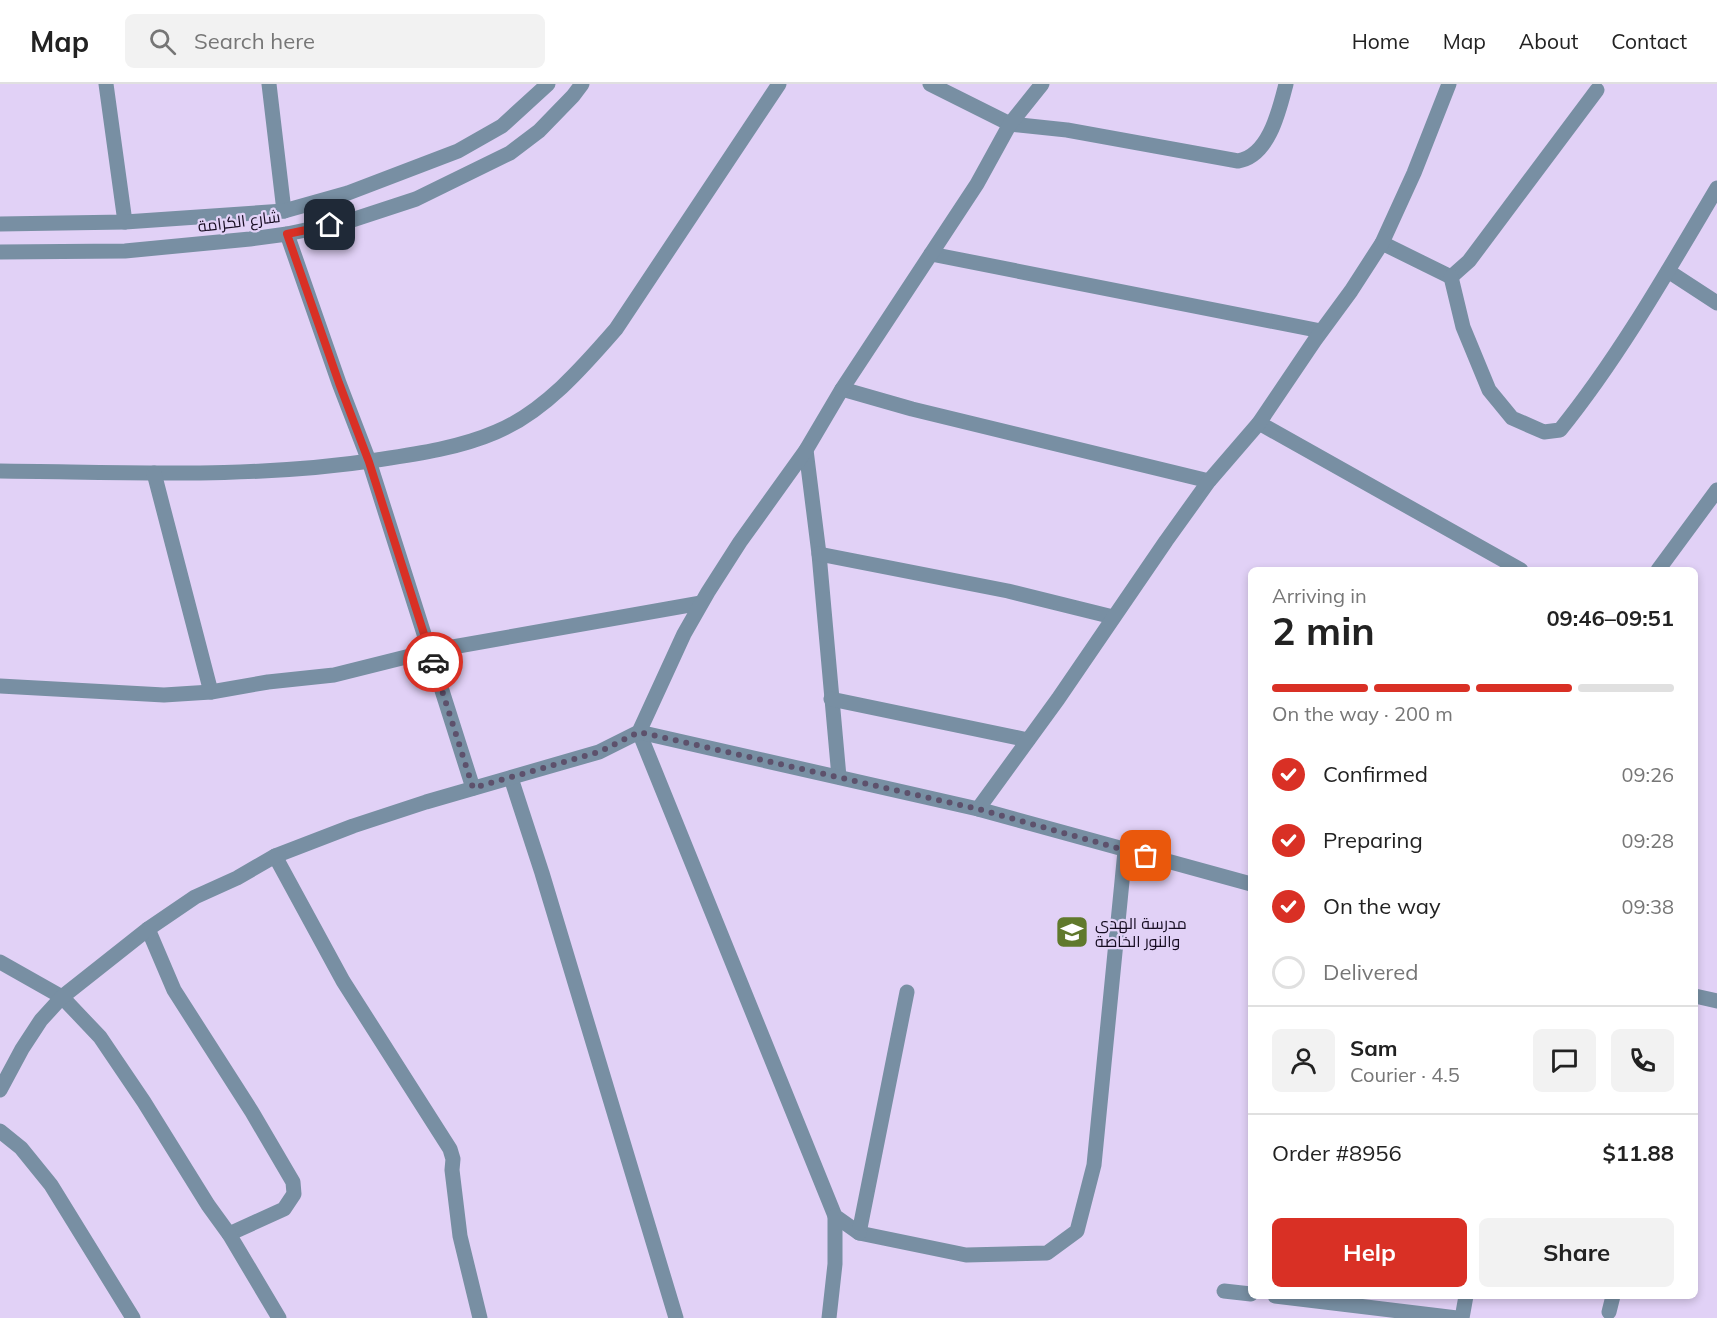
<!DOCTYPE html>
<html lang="en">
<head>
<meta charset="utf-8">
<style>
	:root { --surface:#fff; --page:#f2f2f2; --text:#222; --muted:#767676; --line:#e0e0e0; --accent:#d93025 }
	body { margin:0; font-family:Mulish,Cairo,sans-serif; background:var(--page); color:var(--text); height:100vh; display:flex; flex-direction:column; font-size:22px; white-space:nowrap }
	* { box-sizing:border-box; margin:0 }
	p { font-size:20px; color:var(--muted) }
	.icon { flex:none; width:33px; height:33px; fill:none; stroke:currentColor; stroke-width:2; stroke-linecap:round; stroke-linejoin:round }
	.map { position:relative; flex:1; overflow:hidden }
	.sheet { position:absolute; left:1248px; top:483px; width:450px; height:732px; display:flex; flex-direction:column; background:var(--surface); border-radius:9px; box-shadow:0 3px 9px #0003 }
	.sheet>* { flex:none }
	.pin { position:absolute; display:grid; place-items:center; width:51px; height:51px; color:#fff; margin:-26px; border-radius:12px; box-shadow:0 3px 9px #0006 }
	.courier { position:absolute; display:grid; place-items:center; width:60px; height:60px; margin:-30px; border:4px solid #d93025; border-radius:50%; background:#fff; color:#222; box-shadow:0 2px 8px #0007 }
	.overview em { font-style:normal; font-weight:700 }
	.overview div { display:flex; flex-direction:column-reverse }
	.overview { display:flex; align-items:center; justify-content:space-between; height:102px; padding:0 24px }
	h1 { font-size:39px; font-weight:700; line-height:45px }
	.bar { display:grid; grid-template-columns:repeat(4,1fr); gap:9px 6px; align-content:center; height:72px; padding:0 24px }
	.bar i { height:8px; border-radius:4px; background:var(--line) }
	.bar .selected { background:var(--accent) }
	.bar p { grid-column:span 4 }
	.line { display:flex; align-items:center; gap:15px; padding:0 24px; border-top:2px solid var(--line) }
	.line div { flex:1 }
	.round { display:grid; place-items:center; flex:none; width:63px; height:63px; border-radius:9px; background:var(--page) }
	ol { padding:0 24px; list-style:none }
	li { display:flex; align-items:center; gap:18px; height:66px }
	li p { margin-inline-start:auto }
	li .icon { padding:6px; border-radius:50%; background:var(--accent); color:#fff; stroke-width:4 }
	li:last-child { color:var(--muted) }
	li i { width:33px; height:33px; border:3px solid var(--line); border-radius:50% }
	.primary-button { display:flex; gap:12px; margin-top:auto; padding:12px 24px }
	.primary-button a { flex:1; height:69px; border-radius:9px; background:var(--accent); color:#fff; font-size:24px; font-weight:700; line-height:69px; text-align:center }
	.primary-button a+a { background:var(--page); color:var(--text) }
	header { display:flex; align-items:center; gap:36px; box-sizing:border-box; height:84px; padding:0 30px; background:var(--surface); border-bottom:2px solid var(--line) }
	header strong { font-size:28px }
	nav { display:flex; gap:33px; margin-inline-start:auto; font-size:21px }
	.search { width:420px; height:54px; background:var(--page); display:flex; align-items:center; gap:15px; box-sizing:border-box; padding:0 21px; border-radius:9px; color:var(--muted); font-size:22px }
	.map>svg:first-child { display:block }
</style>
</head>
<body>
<header>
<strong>Map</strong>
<div class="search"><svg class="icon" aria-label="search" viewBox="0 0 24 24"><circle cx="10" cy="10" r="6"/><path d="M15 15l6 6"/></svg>Search here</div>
<nav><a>Home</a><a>Map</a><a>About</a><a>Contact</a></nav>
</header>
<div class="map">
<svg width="1717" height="1234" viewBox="0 0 1717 1234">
	<rect width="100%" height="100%" fill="#e1d1f6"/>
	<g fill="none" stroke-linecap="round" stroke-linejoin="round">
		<g stroke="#788fa3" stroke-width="15">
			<path d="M106 0 125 138"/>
			<path d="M269 0 284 127"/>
			<path d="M930 0 1010 40 1067 46 1238 77C1269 72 1279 27 1286 0"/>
			<path d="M0 140 125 138 284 127 348 109 458 67 502 42 548 0"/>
			<path d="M287 150 339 299 369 377 473 704"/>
			<path d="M1382 159 1451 193 1469 177 1597 6"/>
			<path d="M0 168 125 167 250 155 287 150 352 136 416 115 510 69 539 47 573 12 582 0"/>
			<path d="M931 170 1321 247"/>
			<path d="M1668 187 1717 219"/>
			<path d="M1451 193 1463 243 1489 306 1512 334 1544 348 1560 346C1619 273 1669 185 1717 104"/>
			<path d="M842 305 912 325 1209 397"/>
			<path d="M1259 339 1521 486"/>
			<path d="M806 366 819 470 839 693"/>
			<path d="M0 387C126 388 252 395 377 376 417 370 459 364 496 348 544 328 583 283 616 245L779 0"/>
			<path d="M154 389 211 608"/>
			<path d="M819 470 1008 507 1113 533"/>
			<path d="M1658 486 1717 406"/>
			<path d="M0 602 164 611 211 608 268 598 334 591 430 567 701 519"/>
			<path d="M831 615 1028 656"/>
			<path d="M639 648 835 1132 859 1149 966 1171 1047 1169 1077 1147 1094 1081 1125 767"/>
			<path d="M639 648 978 725 1251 800"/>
			<path d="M511 694 542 789 676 1234"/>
			<path d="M978 725 1058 615 1166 457 1209 397 1259 339 1315 256 1351 207 1382 159 1414 89 1449 0"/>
			<path d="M275 772 343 897 450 1065 453 1075 452 1086 460 1152 480 1234"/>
			<path d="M148 845 174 906 252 1028 293 1098 294 1110 284 1125 229 1150"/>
			<path d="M0 878 62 913 100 953 144 1018 208 1121 229 1150 279 1234"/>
			<path d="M1695 912 1717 917"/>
			<path d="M0 1006 22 965 41 936 62 913 148 845 195 813 237 794 275 772 353 742 426 718 599 668 639 648 684 550 708 508 740 458 806 366 842 305 977 100 1010 40 1042 0"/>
			<path d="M0 1047 21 1064 51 1101 133 1234"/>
			<path d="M859 1149 907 908"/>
			<path d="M1224 1207 1251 1210"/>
			<path d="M1275 1212 1457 1234"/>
			<path d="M1609 1228 1613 1212"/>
			<path d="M829 1234 835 1180V1132"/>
			<path d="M1462 1234 1466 1212"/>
		</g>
	</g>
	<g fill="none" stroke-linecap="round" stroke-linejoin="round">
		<path stroke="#5d516c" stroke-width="6" stroke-dasharray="0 10.8" d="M433 578 473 704 599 668 639 648 978 725 1146 772"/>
		<path stroke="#d93025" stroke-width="8" d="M330 141 287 150 339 299 369 378 433 578"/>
	</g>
	<defs>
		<g id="school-square" transform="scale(1.725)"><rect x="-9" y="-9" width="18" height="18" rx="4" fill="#60792c" stroke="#e1d1f6"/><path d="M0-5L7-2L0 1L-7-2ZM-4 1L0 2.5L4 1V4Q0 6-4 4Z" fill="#fff"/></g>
	</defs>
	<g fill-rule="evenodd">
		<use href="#school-square" x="1072" y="848"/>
	</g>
	<g text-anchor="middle" stroke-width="4.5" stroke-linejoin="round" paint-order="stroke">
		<g font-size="16" fill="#160c21" stroke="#e1d1f6">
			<text transform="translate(239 137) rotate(-7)" y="6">شارع الكرامة</text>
		</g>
		<g font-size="16" fill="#160c21" stroke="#e1d1f6" text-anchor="start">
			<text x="1095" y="845">مدرسة الهدى<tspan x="1095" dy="18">والنور الخاصة</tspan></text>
		</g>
	</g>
</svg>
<div class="pin" style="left:1146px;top:772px;background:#ea580c"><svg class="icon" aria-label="bag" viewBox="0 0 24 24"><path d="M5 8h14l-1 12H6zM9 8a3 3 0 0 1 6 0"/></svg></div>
<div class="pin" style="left:330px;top:141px;background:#1f2937"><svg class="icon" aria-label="home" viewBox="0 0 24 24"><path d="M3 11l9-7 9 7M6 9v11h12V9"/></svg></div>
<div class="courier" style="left:433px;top:578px"><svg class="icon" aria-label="car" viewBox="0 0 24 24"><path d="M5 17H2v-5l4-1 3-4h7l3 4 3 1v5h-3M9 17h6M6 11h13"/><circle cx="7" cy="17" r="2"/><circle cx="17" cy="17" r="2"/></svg></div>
<section class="sheet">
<div class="overview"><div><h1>2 min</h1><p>Arriving in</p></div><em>09:46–09:51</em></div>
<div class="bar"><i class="selected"></i><i class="selected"></i><i class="selected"></i><i></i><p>On the way · 200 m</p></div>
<ol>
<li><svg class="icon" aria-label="check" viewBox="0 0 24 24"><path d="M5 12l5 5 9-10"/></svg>Confirmed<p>09:26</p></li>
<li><svg class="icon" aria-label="check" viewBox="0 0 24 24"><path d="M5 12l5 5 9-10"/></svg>Preparing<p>09:28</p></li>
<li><svg class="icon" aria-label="check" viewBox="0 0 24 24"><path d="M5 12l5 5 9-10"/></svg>On the way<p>09:38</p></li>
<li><i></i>Delivered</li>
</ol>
<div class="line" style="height:108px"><a class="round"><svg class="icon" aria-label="person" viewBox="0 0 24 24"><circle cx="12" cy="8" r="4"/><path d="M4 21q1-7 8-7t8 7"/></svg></a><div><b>Sam</b><p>Courier · 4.5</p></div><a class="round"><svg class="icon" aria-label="chat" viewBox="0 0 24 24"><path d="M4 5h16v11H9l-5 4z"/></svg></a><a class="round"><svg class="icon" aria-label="phone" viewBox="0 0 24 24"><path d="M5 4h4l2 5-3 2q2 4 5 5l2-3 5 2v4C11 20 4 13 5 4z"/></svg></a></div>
<div class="line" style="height:78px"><div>Order #8956</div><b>$11.88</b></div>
<div class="primary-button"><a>Help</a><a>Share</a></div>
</section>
</div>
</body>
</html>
